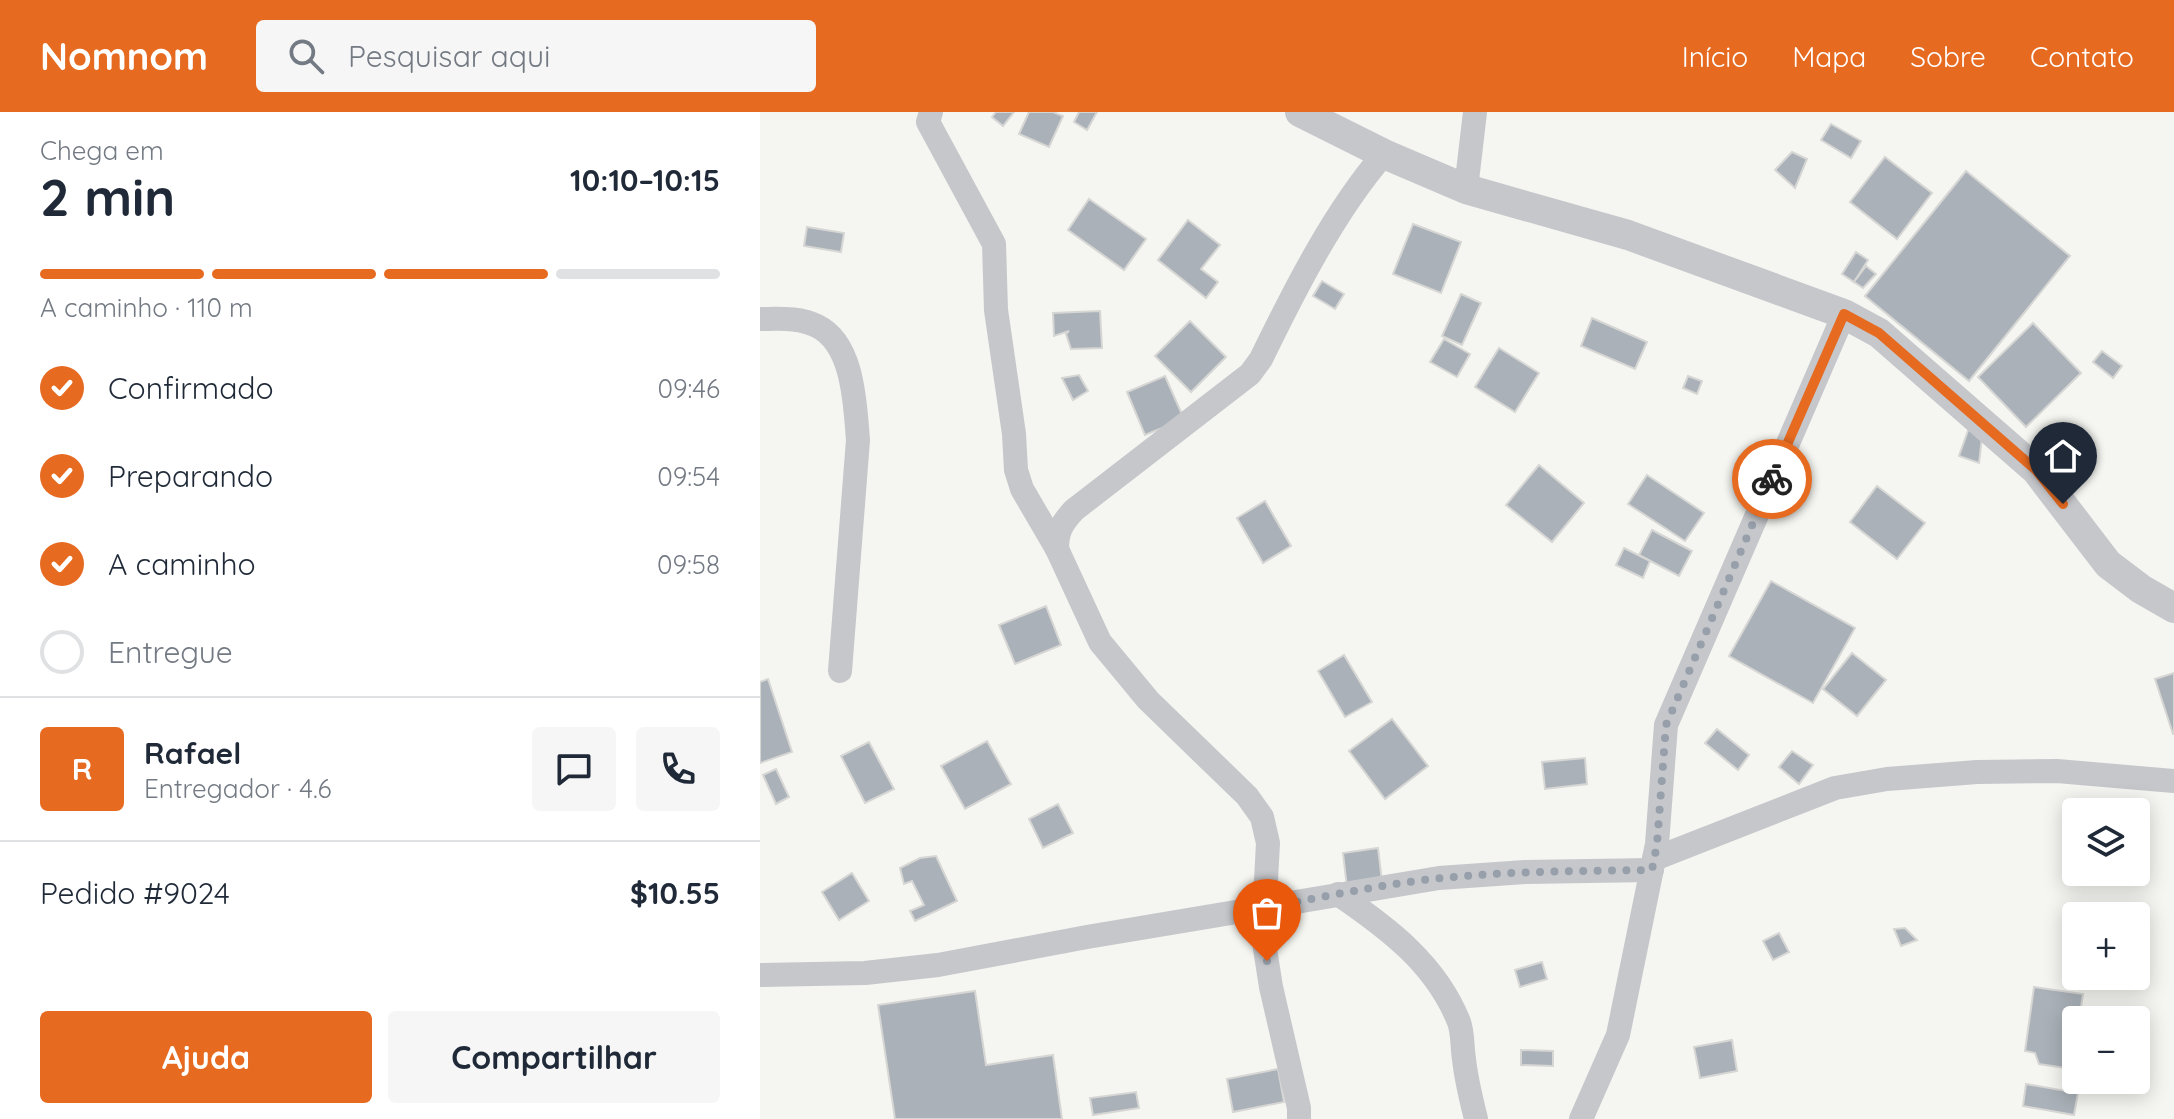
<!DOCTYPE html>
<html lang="pt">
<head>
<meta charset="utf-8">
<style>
	:root { --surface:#fff; --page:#f6f6f7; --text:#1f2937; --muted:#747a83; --line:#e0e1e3; --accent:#e66a20 }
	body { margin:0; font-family:Quicksand,sans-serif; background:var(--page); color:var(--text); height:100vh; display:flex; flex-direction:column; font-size:30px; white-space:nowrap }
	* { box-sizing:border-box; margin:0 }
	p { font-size:26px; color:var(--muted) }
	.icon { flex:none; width:44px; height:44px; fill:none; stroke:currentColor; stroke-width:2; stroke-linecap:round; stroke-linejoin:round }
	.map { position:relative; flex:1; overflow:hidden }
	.panel { display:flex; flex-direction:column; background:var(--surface); width:760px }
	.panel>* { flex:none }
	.controls { position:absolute; left:1302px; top:686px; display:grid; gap:16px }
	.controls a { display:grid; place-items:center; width:88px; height:88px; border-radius:8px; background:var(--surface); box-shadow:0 4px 20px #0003; font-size:40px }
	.pin { position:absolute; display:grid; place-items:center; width:68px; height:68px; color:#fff; margin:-82px -34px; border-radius:50% 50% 50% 0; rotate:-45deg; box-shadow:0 0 8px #0007 }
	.pin .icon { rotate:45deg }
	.courier { position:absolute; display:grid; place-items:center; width:80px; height:80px; margin:-40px; border:6px solid #e66a20; border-radius:50%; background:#fff; color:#222; box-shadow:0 2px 10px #0007 }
	.summary em { font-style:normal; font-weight:700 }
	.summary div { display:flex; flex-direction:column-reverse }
	.summary { display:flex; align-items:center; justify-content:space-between; height:136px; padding:0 40px }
	h1 { font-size:52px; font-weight:700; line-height:60px }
	.bar { display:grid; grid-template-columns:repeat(4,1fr); gap:12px 8px; align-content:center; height:96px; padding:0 40px }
	.bar i { height:10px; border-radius:6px; background:var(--line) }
	.bar .current { background:var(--accent) }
	.bar p { grid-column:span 4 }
	.line { display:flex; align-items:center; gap:20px; padding:0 40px; border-top:2px solid var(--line) }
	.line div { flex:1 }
	.round { display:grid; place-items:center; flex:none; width:84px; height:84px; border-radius:8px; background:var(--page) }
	ol { padding:0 40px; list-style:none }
	li { display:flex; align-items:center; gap:24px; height:88px }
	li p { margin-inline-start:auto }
	li .icon { padding:8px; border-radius:50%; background:var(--accent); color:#fff; stroke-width:4 }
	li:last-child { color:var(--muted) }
	li i { width:44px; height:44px; border:4px solid var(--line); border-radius:50% }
	.action { display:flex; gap:16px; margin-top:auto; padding:16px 40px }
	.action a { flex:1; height:92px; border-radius:8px; background:var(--accent); color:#fff; font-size:32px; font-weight:700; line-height:92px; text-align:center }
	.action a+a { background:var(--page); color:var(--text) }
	header { display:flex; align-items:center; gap:48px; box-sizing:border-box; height:112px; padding:0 40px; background:var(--accent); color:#fff }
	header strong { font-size:38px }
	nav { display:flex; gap:44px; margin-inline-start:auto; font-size:28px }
	.search { width:560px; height:72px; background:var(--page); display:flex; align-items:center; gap:20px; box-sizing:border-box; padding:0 28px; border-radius:8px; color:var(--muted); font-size:30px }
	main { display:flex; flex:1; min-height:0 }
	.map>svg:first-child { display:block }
</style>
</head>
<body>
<header>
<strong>Nomnom</strong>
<div class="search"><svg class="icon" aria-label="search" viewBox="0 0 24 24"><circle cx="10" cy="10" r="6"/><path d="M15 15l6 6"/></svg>Pesquisar aqui</div>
<nav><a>Início</a><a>Mapa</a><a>Sobre</a><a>Contato</a></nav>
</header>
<main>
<section class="panel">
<div class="summary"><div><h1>2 min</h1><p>Chega em</p></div><em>10:10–10:15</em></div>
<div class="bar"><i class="current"></i><i class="current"></i><i class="current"></i><i></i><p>A caminho · 110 m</p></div>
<ol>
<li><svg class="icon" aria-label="check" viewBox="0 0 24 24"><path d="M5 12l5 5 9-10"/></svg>Confirmado<p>09:46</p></li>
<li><svg class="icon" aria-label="check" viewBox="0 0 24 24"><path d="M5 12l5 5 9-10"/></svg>Preparando<p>09:54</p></li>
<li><svg class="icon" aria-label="check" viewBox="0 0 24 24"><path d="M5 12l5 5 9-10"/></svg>A caminho<p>09:58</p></li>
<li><i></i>Entregue</li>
</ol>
<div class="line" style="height:144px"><b class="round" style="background:var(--accent);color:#fff">R</b><div><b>Rafael</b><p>Entregador · 4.6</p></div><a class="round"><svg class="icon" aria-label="chat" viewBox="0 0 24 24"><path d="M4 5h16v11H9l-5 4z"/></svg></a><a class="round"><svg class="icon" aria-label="phone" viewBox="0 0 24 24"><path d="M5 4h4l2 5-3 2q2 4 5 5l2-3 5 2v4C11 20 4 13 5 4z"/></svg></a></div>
<div class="line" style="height:104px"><div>Pedido #9024</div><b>$10.55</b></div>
<div class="action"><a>Ajuda</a><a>Compartilhar</a></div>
</section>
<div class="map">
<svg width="1414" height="1007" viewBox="0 0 1414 1007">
	<rect width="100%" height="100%" fill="#f5f5f1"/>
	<g fill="#aab1b8" stroke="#d6d6d4" stroke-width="2">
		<path d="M236 0H254L243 14 232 5Z"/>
		<path d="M269 0H293L303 4 289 35 259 22Z"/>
		<path d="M319 0H337L327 18 314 10Z"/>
		<path d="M1071 12 1101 29 1091 46 1061 28Z"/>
		<path d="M1032 40 1047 47 1035 76 1015 58Z"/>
		<path d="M1125 45 1172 81 1137 127 1090 90Z"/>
		<path d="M1206 59 1310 144 1209 269 1105 184Z"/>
		<path d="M329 87 386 127 364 158 308 118Z"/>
		<path d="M428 108 460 133 441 157 458 170 446 186 398 148Z"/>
		<path d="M653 112 701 130 681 181 633 162Z"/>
		<path d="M47 115 84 121 81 140 44 134Z"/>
		<path d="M1096 140 1108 148 1094 170 1082 162Z"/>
		<path d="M1106 154 1116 162 1103 176 1094 170Z"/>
		<path d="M562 169 584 182 575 197 553 184Z"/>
		<path d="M701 182 721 191 702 233 682 224Z"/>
		<path d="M340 199 342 236 311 237 306 222 309 219 294 224 293 201Z"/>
		<path d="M832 206 887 230 875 257 821 234Z"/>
		<path d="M430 209 466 245 431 280 395 244Z"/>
		<path d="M1273 211 1321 261 1266 315 1218 265Z"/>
		<path d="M684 227 710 242 697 265 670 250Z"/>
		<path d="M739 236 779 261 755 300 715 275Z"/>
		<path d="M1342 239 1362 254 1353 266 1333 250Z"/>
		<path d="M319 263 328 279 313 288 302 266Z"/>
		<path d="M405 264 424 307 385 323 367 280Z"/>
		<path d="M928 264 942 269 937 282 923 276Z"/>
		<path d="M1210 313 1222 325 1219 351 1199 344Z"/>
		<path d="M779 353 824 391 792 430 746 393Z"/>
		<path d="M887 363 944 401 925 429 868 392Z"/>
		<path d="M1117 374 1165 411 1137 447 1090 410Z"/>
		<path d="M505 389 531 434 503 451 477 406Z"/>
		<path d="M892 418 932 439 919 464 879 443Z"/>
		<path d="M864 436 890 449 883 466 856 453Z"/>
		<path d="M1011 469 1095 516 1053 591 969 544Z"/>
		<path d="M286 494 301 533 255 552 239 513Z"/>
		<path d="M1092 541 1126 568 1097 604 1063 577Z"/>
		<path d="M584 543 612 590 585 605 558 559Z"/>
		<path d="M1414 561V622H1413L1395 567Z"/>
		<path d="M8 567 32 640 0 651V570Z"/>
		<path d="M632 607 668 654 625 687 589 639Z"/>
		<path d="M957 617 989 643 978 658 945 631Z"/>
		<path d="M227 629 251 672 205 697 181 654Z"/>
		<path d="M109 630 134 677 105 691 81 644Z"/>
		<path d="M1032 639 1053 653 1039 672 1019 655Z"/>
		<path d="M825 646 827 672 785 677 782 650Z"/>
		<path d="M16 657 29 685 16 692 3 663Z"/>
		<path d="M298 692 313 721 283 736 269 707Z"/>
		<path d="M618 736 622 770 587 775 583 741Z"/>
		<path d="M176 744 197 789 155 809 150 799 164 793 152 769 144 772 140 756 160 746Z"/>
		<path d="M92 761 109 789 79 808 62 780Z"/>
		<path d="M1145 816 1157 828 1141 834 1134 817Z"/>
		<path d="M1019 821 1029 840 1013 848 1003 829Z"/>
		<path d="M782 850 787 867 760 875 755 858Z"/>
		<path d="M1274 875 1323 882 1319 908H1316L1312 957 1279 952 1275 941 1265 939Z"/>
		<path d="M215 879 226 953 293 943 302 1007H135L118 893Z"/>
		<path d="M972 928 977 959 940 966 934 935Z"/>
		<path d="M761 938 793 939V954L761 953Z"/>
		<path d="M518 957 524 990 473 1000 467 967Z"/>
		<path d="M1266 972 1318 981 1314 1003 1263 994Z"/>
		<path d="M376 980 379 996 333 1003 330 986Z"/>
	</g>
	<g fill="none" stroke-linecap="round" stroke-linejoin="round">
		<g stroke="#c5c7cb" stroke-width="24">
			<path d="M171 0 168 10 234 132 236 198 254 322 256 358 262 377 297 437 340 530 388 588 487 684 502 705 508 731 503 824 511 875 539 996V1007"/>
			<path d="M706 77 715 0"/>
			<path d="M0 207C19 207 39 205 57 214 94 232 95 293 98 328L80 559"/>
			<path d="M297 437C297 419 302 411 314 398L490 262 501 247C534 179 575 98 624 42"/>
			<path d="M894 747 1075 676 1127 667 1217 660 1297 659 1414 669"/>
			<path d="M578 782C628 816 676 852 699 910 703 921 702 935 704 947 706 967 711 987 716 1007"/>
			<path d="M0 863 105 861 178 853 327 825 679 766 765 760 892 758"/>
			<path d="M821 1007 858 923 897 732 906 613 1084 202"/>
		</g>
		<path stroke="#c5c7cb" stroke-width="30" d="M540 0 624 42 706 77 868 123 1084 202 1119 221 1276 358 1348 452 1381 477 1414 496"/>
	</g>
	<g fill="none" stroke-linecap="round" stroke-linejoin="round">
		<path stroke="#969faa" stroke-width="8" stroke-dasharray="0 14.4" d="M507 849 503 824 505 796C563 785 622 772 682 766 752 759 822 759 892 758L897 732 906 613 1012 367"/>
		<path stroke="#e66a20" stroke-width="10" d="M1012 367 1084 202 1119 221 1276 358 1303 392"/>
	</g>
</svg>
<div class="controls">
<a><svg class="icon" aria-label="layers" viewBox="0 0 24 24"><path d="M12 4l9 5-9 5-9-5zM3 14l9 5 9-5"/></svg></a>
<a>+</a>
<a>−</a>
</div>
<div class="pin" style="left:507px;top:849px;background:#ea580c"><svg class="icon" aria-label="bag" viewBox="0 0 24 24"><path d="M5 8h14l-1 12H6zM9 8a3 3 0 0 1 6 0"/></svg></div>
<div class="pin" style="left:1303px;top:392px;background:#1f2937"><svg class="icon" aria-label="home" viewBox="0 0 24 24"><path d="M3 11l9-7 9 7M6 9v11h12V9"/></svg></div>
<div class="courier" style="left:1012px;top:367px"><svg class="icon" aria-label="bike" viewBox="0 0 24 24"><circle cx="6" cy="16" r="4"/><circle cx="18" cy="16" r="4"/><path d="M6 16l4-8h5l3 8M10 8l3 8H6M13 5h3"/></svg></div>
</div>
</main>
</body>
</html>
